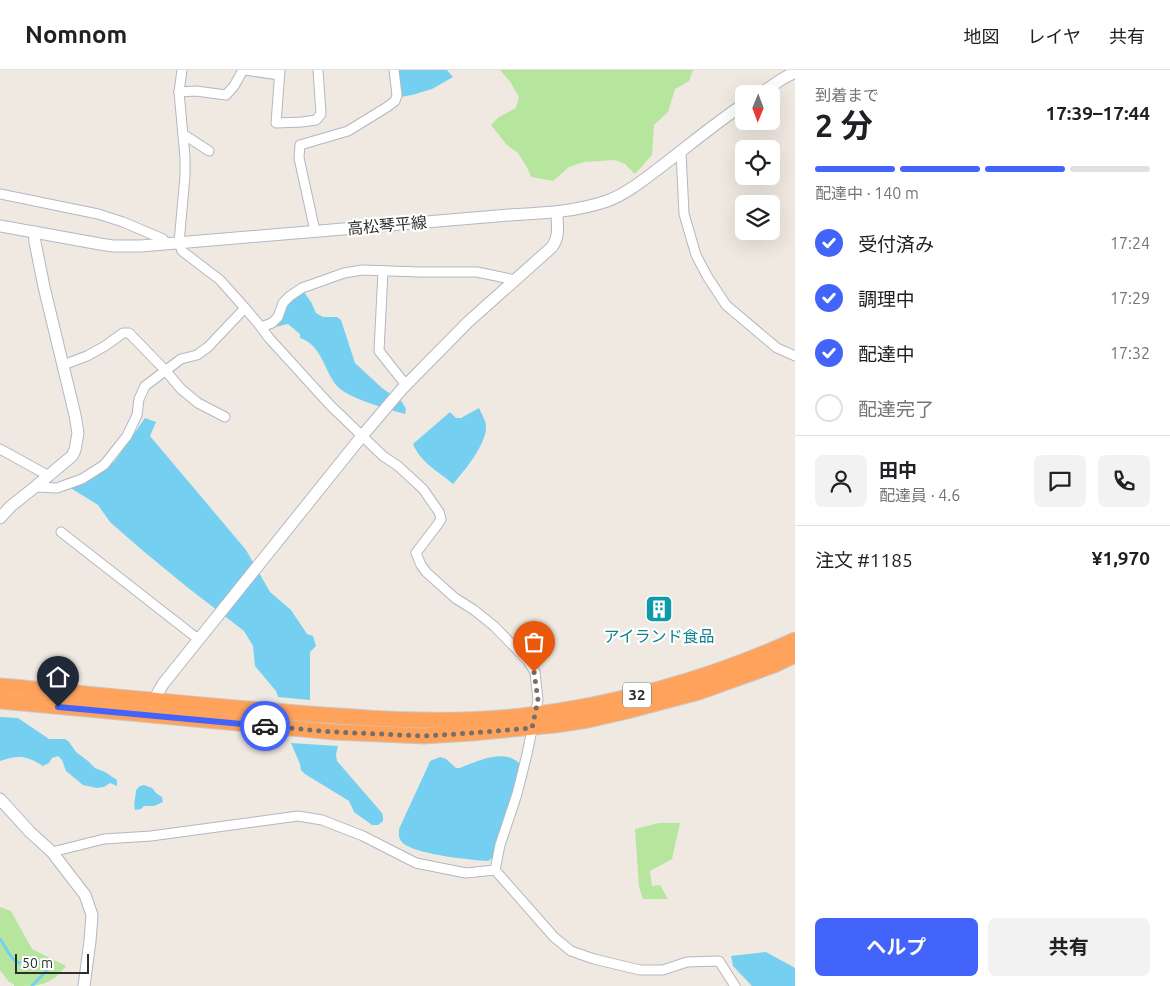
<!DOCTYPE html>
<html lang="ja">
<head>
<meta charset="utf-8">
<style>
	:root { --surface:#fff; --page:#f2f2f2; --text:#202124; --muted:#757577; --line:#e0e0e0; --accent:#4264fb }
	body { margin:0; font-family:Ubuntu,"Noto Sans JP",sans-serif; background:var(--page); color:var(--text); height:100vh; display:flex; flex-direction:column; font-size:19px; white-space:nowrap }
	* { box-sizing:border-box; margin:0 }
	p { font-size:16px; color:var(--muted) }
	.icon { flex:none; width:28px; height:28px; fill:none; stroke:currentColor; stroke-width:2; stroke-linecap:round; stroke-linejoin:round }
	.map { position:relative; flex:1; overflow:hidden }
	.drawer { display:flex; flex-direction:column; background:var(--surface); width:375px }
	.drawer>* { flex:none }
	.needle { width:32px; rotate:181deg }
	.fabs { position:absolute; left:735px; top:15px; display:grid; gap:10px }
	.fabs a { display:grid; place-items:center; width:45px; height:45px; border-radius:8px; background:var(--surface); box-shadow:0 5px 20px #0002; font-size:25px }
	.scale { position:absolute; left:15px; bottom:12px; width:74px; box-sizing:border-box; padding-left:5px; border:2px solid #2e2e2e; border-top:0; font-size:14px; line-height:18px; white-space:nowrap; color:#2e2e2e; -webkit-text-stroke:4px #fff; paint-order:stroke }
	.pin { position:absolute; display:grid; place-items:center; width:42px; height:42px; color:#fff; margin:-51px -21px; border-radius:50% 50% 50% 0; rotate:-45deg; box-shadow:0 0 5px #0007 }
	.pin .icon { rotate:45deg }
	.courier { position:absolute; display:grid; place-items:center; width:50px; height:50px; margin:-25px; border:4px solid #4264fb; border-radius:50%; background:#fff; color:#222; box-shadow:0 1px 6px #0007 }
	.summary em { font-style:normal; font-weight:700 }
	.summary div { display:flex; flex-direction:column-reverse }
	.summary { display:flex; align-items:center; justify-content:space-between; height:85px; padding:0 20px }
	h1 { font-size:32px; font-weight:700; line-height:38px }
	.bar { display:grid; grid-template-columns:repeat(4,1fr); gap:8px 5px; align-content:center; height:60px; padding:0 20px }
	.bar i { height:6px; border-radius:4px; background:var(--line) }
	.bar .on { background:var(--accent) }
	.bar p { grid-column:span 4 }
	.line { display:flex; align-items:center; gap:12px; padding:0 20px; border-top:1px solid var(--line) }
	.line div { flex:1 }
	.round { display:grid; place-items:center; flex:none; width:52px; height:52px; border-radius:8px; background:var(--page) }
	ol { padding:0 20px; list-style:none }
	li { display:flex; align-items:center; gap:15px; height:55px }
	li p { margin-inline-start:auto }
	li .icon { padding:5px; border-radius:50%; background:var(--accent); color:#fff; stroke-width:4 }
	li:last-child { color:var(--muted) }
	li i { width:28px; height:28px; border:2px solid var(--line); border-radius:50% }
	.primary-button { display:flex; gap:10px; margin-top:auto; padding:10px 20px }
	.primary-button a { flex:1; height:58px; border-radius:8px; background:var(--accent); color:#fff; font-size:20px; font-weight:700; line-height:58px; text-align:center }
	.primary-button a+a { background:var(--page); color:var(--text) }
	header { display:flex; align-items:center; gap:30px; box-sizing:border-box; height:70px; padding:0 25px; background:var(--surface); border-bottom:1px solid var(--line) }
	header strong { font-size:24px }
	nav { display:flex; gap:28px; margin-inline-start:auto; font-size:18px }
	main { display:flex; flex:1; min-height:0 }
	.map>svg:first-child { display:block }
</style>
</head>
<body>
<header>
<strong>Nomnom</strong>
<nav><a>地図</a><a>レイヤ</a><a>共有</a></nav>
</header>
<main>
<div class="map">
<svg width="795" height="916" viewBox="0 0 795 916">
	<rect width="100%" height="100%" fill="#efe9e1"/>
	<g fill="#b6e59e">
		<path d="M500 0H693L689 11 675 19 668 42 654 55 652 85 635 104 625 94 615 90 584 92 569 97 553 111 531 107 528 99 518 83 507 75 491 55 499 47 516 38 519 27 511 13Z"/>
		<path d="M659 753H680L672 789 650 801 652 816 660 815 668 829H643L639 817 635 759Z"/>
		<path d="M0 837 11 841 32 879 66 896C50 916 40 916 14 916V914L9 912 0 900Z"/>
	</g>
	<g fill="#75cff0">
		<path d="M398 0H447L453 7 432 19 412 25 400 27Z"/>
		<path d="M304 222 311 232 316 243 323 247H337L341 250 355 293 382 318 402 332 406 339 405 344C388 339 349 329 337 316 324 301 322 275 300 268V264L288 254 271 258 279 252 293 227Z"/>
		<path d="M479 338C481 343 486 351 486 356 487 374 464 401 453 414 438 401 421 393 413 374L450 342 456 348H461Z"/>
		<path d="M145 348 156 352 150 366 246 480 270 522 291 540 307 564 313 566 316 576 310 582V630L278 627 276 621 255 596 253 576 244 561 187 517 142 480 110 452 98 435 69 417 94 408 115 391Z"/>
		<path d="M0 647 18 648 49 669H65L69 672 76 682 88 691 95 698 105 702 117 710V716L110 713 104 717 97 718 83 715 66 701 62 690 58 686 52 688 49 693 43 696C25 685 20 685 0 691Z"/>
		<path d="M291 673 338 676 336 684 337 691 382 743 383 747V751L378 755H372L354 742 349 731 305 704 301 700 300 694Z"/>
		<path d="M440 687 446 689 456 698H460C475 692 499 680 515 690 516 690 521 695 521 695L494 787 488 791C472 790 409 784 401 771 398 767 399 763 399 759L428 696 430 691Z"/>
		<path d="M144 715 152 718 156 723 162 727 163 732 154 736H144L141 739 135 740C133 732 136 727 136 720L140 716Z"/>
		<path d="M766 882 795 898V916H752L733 896 731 886Z"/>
	</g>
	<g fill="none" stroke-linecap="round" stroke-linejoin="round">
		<path stroke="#75cff0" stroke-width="3" d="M0 869C5 875 10 889 17 892 27 897 41 888 49 898L32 916"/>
		<g stroke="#b4b7c1" stroke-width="11">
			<g id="street">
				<path d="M182 0 179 22 185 87V106L179 173 182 181 220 210 245 238 261 257 269 268 330 335 383 386 398 396 423 419 439 442 441 449 438 454 416 483 421 495 426 502 455 528 474 540 494 556 528 591 535 602 538 630 527 684 517 724 500 775 495 800"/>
				<path d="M245 0 279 5"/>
				<path d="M280 0 276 53 302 52 316 50 321 44 318 0"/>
				<path d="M179 22 196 21 226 25 234 16 243 0"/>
				<path d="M183 64 209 81"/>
				<path d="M681 82 684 144 696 185 707 206 726 235 777 278 795 286"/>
				<path d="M0 124 98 144 123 152 163 169 167 174"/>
				<path d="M315 161 299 88 300 75 348 61 387 37 395 31 397 25 394 0"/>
				<path d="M383 201 379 281 406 315"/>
				<path d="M261 257 272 253 278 247 283 233 290 226 302 218 344 203 362 200 420 202H477L515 210"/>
				<path d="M63 295 87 286 105 276 123 263H129L165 300 181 319 198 333 225 347"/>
				<path d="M0 379 49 406"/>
				<path d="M35 417 57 418 82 409 104 395 127 366 137 345 139 329 145 316 181 289 197 285 208 277 245 238"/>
				<path d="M61 462 198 569"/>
				<path d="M52 782 104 769 151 766 298 746 322 750 363 766 416 793 466 803 495 800"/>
				<path d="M495 800 554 867 571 881 594 889 640 900H663L687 892 719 891 735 916"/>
			</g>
		</g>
		<g stroke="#b4b7c1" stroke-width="13">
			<g id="secondary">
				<path d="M760 24 782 9 795 2"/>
				<path d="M0 156 100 174 113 176H141L509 145C543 143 575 142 607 131 626 124 642 111 658 99 687 77 714 54 744 34"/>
				<path d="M0 448 11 436 35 417 72 386 75 380 78 363 75 345 44 217 35 172 34 162"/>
				<path d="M153 636 154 630 163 614 362 366 402 319 468 252 552 177C560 166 557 155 557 143"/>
				<path d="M0 729 30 762 52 782 85 825 92 845 90 871 84 916"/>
			</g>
		</g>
		<g stroke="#c9c9c9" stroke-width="17">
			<g id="highway">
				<path d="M0 616C92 624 183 634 275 641 357 648 440 655 522 646 613 636 712 608 795 570"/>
				<path d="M0 631 334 662 424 666 472 663 555 655 588 650 627 641 699 622 774 595 795 585"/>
			</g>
		</g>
		<use href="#street" stroke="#fff" stroke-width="9"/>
		<use href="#secondary" stroke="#fff" stroke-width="11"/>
		<use href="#highway" stroke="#ffa35c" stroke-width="15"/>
	</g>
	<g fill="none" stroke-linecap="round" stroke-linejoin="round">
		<path stroke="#726f6d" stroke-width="5" stroke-dasharray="0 9" d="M265 656 334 662 424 666 472 663 532 658 538 630 534 602"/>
		<path stroke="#4264fb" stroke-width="6" d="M58 637 265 656"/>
	</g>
	<defs>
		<g id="building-square" transform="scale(1.4375)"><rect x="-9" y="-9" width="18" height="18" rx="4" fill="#0f9aa8" stroke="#fff"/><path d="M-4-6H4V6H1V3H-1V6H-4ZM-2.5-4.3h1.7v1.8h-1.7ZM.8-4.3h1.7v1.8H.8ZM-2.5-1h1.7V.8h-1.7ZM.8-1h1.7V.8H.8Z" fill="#fff"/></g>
	</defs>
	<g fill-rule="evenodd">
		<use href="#building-square" x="659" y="539"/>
	</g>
	<g text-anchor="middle" stroke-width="4.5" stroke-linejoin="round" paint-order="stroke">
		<rect fill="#fff" stroke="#6d6d6d" stroke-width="1" x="623" y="612.5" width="28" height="25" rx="4"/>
		<g font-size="15" font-weight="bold" fill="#2e2e2e">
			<text x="637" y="630">32</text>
		</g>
		<g font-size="16" fill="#2e2e2e" stroke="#fff">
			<text transform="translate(387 155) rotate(-5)" y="6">高松琴平線</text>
		</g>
		<g font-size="16" fill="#0d838f" stroke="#fff">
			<text x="659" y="572">アイランド食品</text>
		</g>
	</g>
</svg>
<div class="fabs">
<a><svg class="needle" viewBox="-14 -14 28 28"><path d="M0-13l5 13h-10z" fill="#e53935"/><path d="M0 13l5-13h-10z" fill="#757577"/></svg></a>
<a><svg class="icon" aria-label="locate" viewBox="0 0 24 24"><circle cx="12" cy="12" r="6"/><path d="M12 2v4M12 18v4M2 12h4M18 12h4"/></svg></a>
<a><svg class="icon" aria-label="layers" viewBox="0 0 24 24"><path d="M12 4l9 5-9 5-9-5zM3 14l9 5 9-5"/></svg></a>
</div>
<div class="scale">50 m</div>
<div class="pin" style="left:534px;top:602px;background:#ea580c"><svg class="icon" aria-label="bag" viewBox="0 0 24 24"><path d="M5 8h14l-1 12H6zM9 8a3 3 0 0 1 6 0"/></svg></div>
<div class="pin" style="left:58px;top:637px;background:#1f2937"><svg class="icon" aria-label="home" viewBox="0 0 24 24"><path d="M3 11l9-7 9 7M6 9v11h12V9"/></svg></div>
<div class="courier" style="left:265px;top:656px"><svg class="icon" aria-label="car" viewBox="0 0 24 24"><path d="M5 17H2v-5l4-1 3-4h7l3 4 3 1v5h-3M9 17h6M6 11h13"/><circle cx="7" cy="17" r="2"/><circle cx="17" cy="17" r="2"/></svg></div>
</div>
<section class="drawer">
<div class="summary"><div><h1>2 分</h1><p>到着まで</p></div><em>17:39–17:44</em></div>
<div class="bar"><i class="on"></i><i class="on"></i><i class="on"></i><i></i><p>配達中 · 140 m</p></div>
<ol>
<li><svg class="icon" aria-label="check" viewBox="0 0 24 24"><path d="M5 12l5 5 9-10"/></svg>受付済み<p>17:24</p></li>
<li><svg class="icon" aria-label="check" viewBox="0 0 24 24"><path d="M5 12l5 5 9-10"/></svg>調理中<p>17:29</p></li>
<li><svg class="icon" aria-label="check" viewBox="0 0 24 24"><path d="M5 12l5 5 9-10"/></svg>配達中<p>17:32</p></li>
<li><i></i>配達完了</li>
</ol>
<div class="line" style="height:90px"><a class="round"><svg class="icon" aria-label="person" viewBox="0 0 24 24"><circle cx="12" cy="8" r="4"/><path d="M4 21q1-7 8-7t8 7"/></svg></a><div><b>田中</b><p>配達員 · 4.6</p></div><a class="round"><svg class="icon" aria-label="chat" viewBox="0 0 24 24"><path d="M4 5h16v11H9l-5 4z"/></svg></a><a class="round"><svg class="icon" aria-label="phone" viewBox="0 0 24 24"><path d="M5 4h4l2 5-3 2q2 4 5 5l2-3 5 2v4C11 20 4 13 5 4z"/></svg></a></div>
<div class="line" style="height:65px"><div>注文 #1185</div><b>¥1,970</b></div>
<div class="primary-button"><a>ヘルプ</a><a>共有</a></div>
</section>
</main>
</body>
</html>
